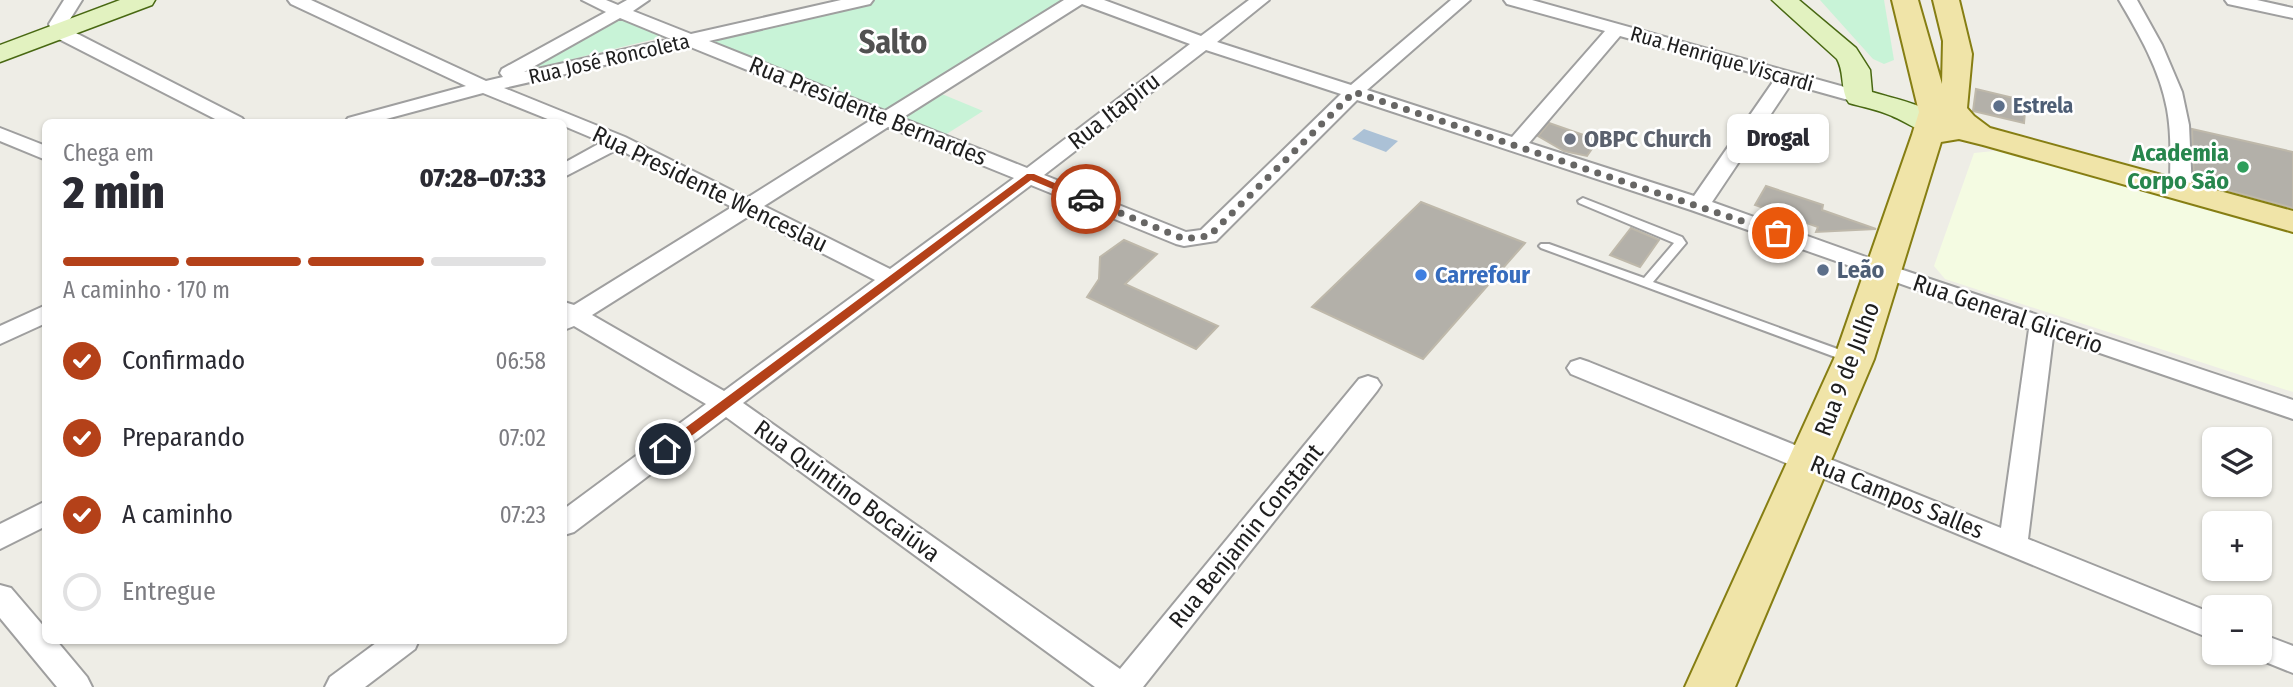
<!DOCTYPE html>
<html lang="pt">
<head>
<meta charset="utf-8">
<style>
	:root { --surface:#fff; --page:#f2f2f3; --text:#2b2b33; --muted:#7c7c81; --line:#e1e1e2; --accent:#b44119 }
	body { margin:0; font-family:"Fira Sans Condensed",sans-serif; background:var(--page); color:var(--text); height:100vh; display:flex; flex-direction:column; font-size:26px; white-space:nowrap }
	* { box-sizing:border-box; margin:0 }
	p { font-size:23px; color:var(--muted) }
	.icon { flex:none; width:38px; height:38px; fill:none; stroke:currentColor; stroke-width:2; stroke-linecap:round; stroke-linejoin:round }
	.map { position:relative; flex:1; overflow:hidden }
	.sheet { position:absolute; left:42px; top:119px; width:525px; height:525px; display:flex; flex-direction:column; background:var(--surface); border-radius:10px; box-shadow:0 2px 5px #0004 }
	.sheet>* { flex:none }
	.controls { position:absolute; left:2202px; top:427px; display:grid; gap:14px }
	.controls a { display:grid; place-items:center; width:70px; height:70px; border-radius:10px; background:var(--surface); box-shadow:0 2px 5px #0004; font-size:35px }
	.pin { position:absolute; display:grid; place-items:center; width:60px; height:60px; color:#fff; margin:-30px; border:4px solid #fff; border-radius:50%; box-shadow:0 2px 7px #0007 }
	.courier { position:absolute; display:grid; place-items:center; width:70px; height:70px; margin:-35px; border:5px solid #b44119; border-radius:50%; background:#fff; color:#222; box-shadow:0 2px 9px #0007 }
	.bubble { position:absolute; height:49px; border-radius:10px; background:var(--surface); box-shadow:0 2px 5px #0004; font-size:23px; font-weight:800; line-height:49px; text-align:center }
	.head em { font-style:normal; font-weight:800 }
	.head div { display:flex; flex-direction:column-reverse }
	.head { display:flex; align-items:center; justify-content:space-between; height:119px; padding:0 21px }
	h1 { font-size:46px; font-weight:800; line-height:52px }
	.bar { display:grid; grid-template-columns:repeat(4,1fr); gap:10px 7px; align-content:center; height:84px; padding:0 21px }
	.bar i { height:9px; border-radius:5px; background:var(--line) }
	.bar .current { background:var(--accent) }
	.bar p { grid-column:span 4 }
	ol { padding:0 21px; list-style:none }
	li { display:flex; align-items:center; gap:21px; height:77px }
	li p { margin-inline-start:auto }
	li .icon { padding:7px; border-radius:50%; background:var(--accent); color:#fff; stroke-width:4 }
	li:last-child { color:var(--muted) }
	li i { width:38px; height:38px; border:4px solid var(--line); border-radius:50% }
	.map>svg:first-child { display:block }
</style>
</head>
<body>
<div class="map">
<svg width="2293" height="687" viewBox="0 0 2293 687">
	<rect width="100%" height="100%" fill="#eeede6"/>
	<path fill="#f4fbe2" d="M2004 150 2293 229V392L1945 279 1934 266 1974 153Z"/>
	<g fill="#c8f3d7">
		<path d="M869 0H1075L888 116 695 41Z"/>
		<path d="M1820 0H1884L1894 60 1884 64 1873 59Z"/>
		<path d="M618 15 667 36 515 73Z"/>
		<path d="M937 92 983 111 945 135 900 116Z"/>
	</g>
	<path fill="#abc1d6" d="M1364 129 1398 141 1386 152 1352 139Z"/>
	<g fill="#b3b0a9" stroke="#beb8aa" stroke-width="2">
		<path d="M1976 89 2026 101 2024 123 1973 111Z"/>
		<path d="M1549 123 1598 140 1587 156 1564 151 1538 136Z"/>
		<path d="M2192 129 2293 152V208L2194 181Z"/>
		<path d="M1766 186 1823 205 1822 210 1876 229 1816 232 1818 227 1755 205Z"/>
		<path d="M1421 202 1525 243 1423 359 1312 307Z"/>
		<path d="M1631 228 1659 240 1640 267 1610 255Z"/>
		<path d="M1124 240 1157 254 1125 284 1218 326 1196 349 1087 297 1099 279 1100 257Z"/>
	</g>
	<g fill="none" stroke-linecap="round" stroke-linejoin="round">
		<g stroke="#9f9f9f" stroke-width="4">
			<path id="lane" d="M1583 198 1682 237 1686 243 1653 282 1854 355 1856 358 1850 362 1846 361 1541 248 1539 246 1541 244H1549L1644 278 1674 243 1579 203 1578 201Z"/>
		</g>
		<g stroke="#9f9f9f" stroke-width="4">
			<g id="street">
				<path d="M64 0H82L67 24 68 29 242 118 245 122H221L53 36 49 24Z"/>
				<path d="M288 0H311L486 81 503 77 500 73 502 69 606 12 582 0H606L618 5 627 0H649L633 11 691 34 841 0H873L870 4 709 41 885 111 1064 0H1104L1201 36 1249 0H1269L1217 42 1351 85 1451 0H1470L1367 90 1512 137 1605 31 1507 4 1504 0H1532L1866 93 1869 97 1859 103 1791 84 1712 202 1891 266 2293 400V419L2053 337 2028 539 2214 614V640L1571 374 1567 368 1571 362 1580 359 1589 362 2001 528 2029 329 1691 210 1357 100 1216 241 1184 246 1176 244 1031 185 743 403 1120 669 1359 379 1368 376 1377 379 1381 385 1377 391 1143 687H1095L726 417 574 532 564 535V509L706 404 574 326 564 330V302L574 305 732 207 618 149 564 177V163L602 142 564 126V122H555L483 93 375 122H345L348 118 466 86 291 4ZM1082 4 1190 44 1027 168 902 118ZM620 18 671 39 524 72ZM1620 36 1775 79 1694 196 1529 143ZM688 46 871 120 747 198 625 137 504 88ZM1206 50 1341 94 1201 230 1186 232 1044 175ZM888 127 1014 178 890 269 764 206ZM749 216 875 280 724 391 592 315Z"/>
				<path d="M2119 0H2137L2162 45 2182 92 2189 125 2192 190 2188 194H2174L2170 190C2170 163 2172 136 2167 109 2160 70 2139 34 2119 0Z"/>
				<path d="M2225 0H2257L2293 8V18L2228 4Z"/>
				<path d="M0 128 46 146V160L0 141Z"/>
				<path d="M46 305V323L0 344V326Z"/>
				<path d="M46 501V526L0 549V524Z"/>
				<path d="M0 585 11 588 46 629V640H56L87 677 92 687H57L0 618Z"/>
				<path d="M2259 633 2293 646V673L2248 655 2247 653H2259Z"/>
				<path d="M380 640H419L415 649 365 687H325L330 677Z"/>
			</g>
		</g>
		<g stroke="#486812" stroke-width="3">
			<g id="secondary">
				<path d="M120 0H155L152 5 0 62V45Z"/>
				<path d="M1772 0H1799L1856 48 1870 70 1872 92C1894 99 1930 104 1943 124L1939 130C1920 135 1909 123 1892 116 1879 110 1863 107 1849 103 1840 90 1845 73 1837 59Z"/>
			</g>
		</g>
		<g stroke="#867e13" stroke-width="4">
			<path id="primary" d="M1892 0H1918L1942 84 1943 41 1933 0H1959L1972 54 1967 108 1974 116 1990 128 2293 211V232L1983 145 1959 139 1941 142 1874 359 1735 687H1685L1834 359 1912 135 1919 112Z"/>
		</g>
		<use href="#lane" fill="#fff" fill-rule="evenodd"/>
		<use href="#street" fill="#fff" fill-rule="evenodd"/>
		<use href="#secondary" fill="#e2f2c0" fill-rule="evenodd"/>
		<use href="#primary" fill="#f0e4a8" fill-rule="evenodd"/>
	</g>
	<path fill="#b44119" d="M1027 174H1034L1091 199 1082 201 1031 180 670 452H661V446Z"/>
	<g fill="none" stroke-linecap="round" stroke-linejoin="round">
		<path stroke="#676664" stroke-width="7" stroke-dasharray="0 12.6" d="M1086 199 1184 239 1209 236 1354 92 1778 233"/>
	</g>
	<g fill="#5c6f8a" stroke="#fff" stroke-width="2.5">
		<circle cx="1999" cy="106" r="7"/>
		<circle cx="1823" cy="270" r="7"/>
	</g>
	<circle fill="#6b7280" stroke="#fff" stroke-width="2.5" cx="1570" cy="139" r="7"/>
	<circle fill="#2e9e5b" stroke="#fff" stroke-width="2.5" cx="2243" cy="167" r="7"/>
	<circle fill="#3f7fe0" stroke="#fff" stroke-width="2.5" cx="1421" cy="275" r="7"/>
	<g text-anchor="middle" stroke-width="5" stroke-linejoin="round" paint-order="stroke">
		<g font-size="21" fill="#1e1e1e" stroke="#fff">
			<text transform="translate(609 59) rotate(-13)" y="7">Rua José Roncoleta</text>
			<text transform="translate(1722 59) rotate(16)" y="7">Rua Henrique Viscardi</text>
		</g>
		<g font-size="21" font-weight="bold" fill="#4e5e75" stroke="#fff" text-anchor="start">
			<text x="2013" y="113">Estrela</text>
		</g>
		<g font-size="24" fill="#1e1e1e" stroke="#fff">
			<text transform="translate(868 111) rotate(22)" y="8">Rua Presidente Bernardes</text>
			<text transform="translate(1114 111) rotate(-38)" y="8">Rua Itapiru</text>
			<text transform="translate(710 189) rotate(26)" y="8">Rua Presidente Wenceslau</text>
			<text transform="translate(2008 314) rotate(19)" y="8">Rua General Glicerio</text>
			<text transform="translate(1847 369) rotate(-69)" y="8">Rua 9 de Julho</text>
			<text transform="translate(847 491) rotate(36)" y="8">Rua Quintino Bocaiúva</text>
			<text transform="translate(1897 497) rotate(22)" y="8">Rua Campos Salles</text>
			<text transform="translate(1246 536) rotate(-51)" y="8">Rua Benjamin Constant</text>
		</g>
		<g font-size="24" font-weight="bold" fill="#5b616d" stroke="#fff" text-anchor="start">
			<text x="1584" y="147">OBPC Church</text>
		</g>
		<g font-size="24" font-weight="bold" fill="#27864d" stroke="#fff" text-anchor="end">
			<text x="2229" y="161">Academia<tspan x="2229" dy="28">Corpo São</tspan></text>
		</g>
		<g font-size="24" font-weight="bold" fill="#4e5e75" stroke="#fff" text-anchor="start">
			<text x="1837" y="278">Leão</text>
		</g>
		<g font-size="24" font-weight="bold" fill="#366cbe" stroke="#fff" text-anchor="start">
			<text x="1435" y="283">Carrefour</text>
		</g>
		<g font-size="32" font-weight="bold" fill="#515151" stroke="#fff">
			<text x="893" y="53">Salto</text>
		</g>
	</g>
</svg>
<div class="controls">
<a><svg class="icon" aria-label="layers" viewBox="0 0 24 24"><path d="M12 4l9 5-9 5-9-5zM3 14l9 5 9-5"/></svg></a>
<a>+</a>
<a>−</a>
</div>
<div class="pin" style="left:1778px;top:233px;background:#ea580c"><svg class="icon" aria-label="bag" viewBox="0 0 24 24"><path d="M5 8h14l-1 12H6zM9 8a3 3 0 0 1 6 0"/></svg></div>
<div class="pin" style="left:665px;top:449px;background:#1f2937"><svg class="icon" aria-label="home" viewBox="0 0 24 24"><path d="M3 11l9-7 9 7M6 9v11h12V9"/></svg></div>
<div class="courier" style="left:1086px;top:199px"><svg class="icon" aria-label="car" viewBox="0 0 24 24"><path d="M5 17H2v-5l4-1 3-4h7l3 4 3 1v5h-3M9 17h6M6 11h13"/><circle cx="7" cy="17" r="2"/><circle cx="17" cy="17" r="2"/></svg></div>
<div class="bubble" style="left:1727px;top:114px;width:102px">Drogal</div>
<section class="sheet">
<div class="head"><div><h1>2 min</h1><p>Chega em</p></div><em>07:28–07:33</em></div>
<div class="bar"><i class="current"></i><i class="current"></i><i class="current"></i><i></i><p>A caminho · 170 m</p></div>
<ol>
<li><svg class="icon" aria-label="check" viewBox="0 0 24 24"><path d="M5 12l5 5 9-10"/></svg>Confirmado<p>06:58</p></li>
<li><svg class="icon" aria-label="check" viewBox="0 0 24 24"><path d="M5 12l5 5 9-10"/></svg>Preparando<p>07:02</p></li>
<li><svg class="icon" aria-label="check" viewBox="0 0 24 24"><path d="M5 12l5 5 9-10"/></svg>A caminho<p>07:23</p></li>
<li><i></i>Entregue</li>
</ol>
</section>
</div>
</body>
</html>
